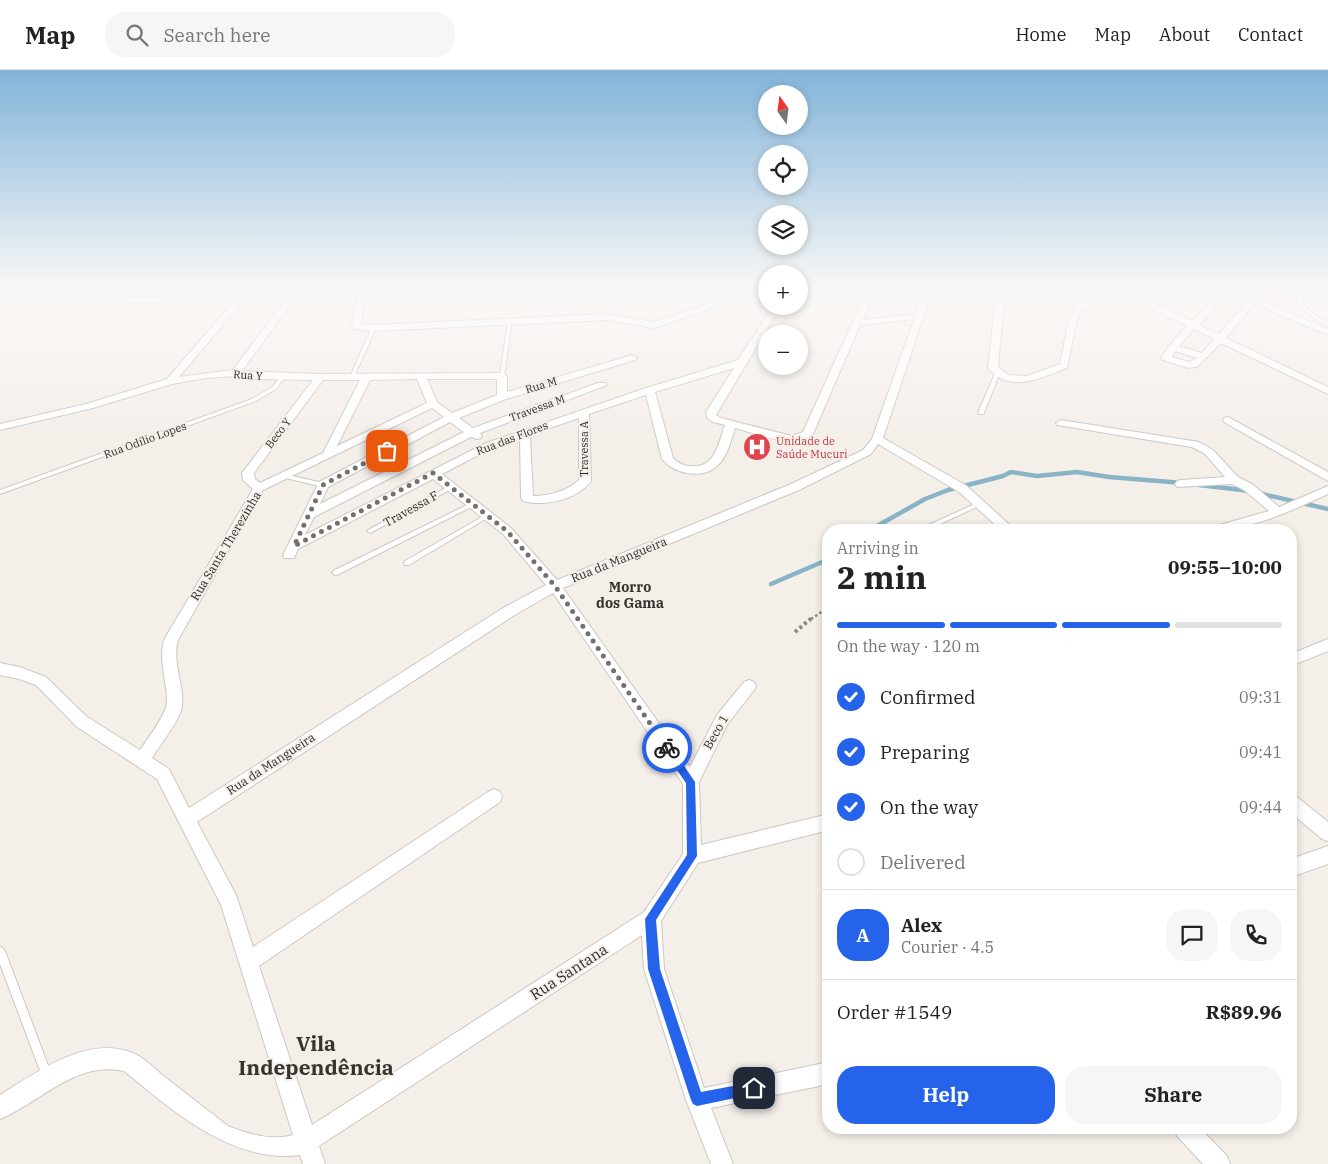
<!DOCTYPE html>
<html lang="en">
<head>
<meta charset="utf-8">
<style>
	:root { --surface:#fff; --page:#f6f6f6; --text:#222; --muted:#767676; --line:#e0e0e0; --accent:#2563eb }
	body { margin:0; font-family:"IBM Plex Serif",serif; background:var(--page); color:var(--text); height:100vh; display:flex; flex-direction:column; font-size:19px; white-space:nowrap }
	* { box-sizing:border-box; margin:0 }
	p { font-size:16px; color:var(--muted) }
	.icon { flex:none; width:28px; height:28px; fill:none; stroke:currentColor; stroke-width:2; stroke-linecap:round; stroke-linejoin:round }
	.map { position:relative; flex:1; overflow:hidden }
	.drawer { position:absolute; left:822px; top:454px; width:475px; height:610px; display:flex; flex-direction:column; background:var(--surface); border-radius:20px; box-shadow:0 2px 8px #0003 }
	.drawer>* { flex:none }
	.needle { width:32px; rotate:346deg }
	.buttons { position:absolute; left:758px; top:15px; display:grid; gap:10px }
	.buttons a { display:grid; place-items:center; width:50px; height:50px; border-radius:50%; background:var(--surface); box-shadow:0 2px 8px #0003; font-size:25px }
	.pin { position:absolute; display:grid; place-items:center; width:42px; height:42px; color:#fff; margin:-21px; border-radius:10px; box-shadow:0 2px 8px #0006 }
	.courier { position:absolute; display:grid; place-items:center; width:50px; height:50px; margin:-25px; border:4px solid #2563eb; border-radius:50%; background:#fff; color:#222; box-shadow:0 1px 6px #0007 }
	.summary em { font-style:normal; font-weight:800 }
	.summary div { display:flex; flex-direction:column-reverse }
	.summary { display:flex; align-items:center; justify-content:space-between; height:85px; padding:0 15px }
	h1 { font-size:32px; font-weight:800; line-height:38px }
	.bar { display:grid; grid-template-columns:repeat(4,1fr); gap:8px 5px; align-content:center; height:60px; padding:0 15px }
	.bar i { height:6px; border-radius:4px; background:var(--line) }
	.bar .selected { background:var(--accent) }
	.bar p { grid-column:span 4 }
	.line { display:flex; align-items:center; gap:12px; padding:0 15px; border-top:1px solid var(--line) }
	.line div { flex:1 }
	.round { display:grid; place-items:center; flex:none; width:52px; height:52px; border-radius:20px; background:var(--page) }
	ol { padding:0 15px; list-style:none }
	li { display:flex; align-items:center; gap:15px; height:55px }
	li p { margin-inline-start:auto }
	li .icon { padding:5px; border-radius:50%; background:var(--accent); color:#fff; stroke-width:4 }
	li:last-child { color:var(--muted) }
	li i { width:28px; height:28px; border:2px solid var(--line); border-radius:50% }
	.button { display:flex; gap:10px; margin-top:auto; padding:10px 15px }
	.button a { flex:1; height:58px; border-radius:20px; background:var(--accent); color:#fff; font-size:20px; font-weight:800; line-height:58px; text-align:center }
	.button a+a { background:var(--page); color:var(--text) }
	header { display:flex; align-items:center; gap:30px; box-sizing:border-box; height:70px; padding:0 25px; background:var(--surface); border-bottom:1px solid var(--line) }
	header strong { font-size:24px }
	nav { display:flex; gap:28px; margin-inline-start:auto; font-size:18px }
	.search { width:350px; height:45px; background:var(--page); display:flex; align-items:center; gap:12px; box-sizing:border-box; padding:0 18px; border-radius:20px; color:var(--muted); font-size:19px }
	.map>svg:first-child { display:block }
</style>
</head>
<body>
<header>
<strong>Map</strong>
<div class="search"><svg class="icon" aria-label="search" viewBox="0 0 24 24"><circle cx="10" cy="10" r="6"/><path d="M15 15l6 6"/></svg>Search here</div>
<nav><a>Home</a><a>Map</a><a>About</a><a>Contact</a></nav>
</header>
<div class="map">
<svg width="1328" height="1094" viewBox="0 0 1328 1094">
	<rect width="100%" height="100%" fill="#f5efea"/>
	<path fill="#eee2d7" d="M1236 218H1295L1293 222 1303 239 1290 242Z"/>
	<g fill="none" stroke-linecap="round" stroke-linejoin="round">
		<g stroke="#88b4c6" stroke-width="4.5">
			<path d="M1199 415 1250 421"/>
			<path d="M1258 423 1328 439"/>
			<path d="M870 460 925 429 948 420 1003 406 1011 402 1037 406 1077 402 1109 407 1183 413"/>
			<path d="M771 514 829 489"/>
		</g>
		<g stroke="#ccc7c1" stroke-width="2">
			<g id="service">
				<path d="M115 218H119L120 223 131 229V231H127L117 225Z"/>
				<path d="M1307 218H1311L1301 227C1305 241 1316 246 1328 252V255C1314 250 1301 242 1297 227Z"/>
				<path d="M508 250 512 251 504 306 502 307 500 306Z"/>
				<path d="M372 257 376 258 354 307 350 308V307Z"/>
				<path d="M996 301 1000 302 984 343 983 344H979L978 343Z"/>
				<path d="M281 306 285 307 276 319 256 331 0 424V420L252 329 272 317Z"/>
				<path d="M284 404 323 413 326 415 323 417 282 407V405Z"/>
				<path d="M451 415 454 417 453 418 372 462 370 463 367 461 368 460Z"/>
				<path d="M473 432 475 433 476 434 475 435 337 505H335L332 503 333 501Z"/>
				<path d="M979 432 981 433 982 434 981 435 927 460H919L920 459Z"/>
				<path d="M487 444 489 445 490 446 489 447 409 495H405L404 493 405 491Z"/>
				<path d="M0 876 3 878 5 881 52 1006 51 1010 47 1011 43 1010 42 1006 0 894Z"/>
			</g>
		</g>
		<g stroke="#ccc7c1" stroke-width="2">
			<g id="minor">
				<path d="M351 218H378L367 221 360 254 374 255 607 244 653 252 757 218H766V220L654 258 607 250 374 261 354 259 352 254 358 222 295 228 242 301 320 304 502 303 507 306V322L629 286 632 285 637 288 635 290 506 329 459 348 473 358 598 313H606L607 315 480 363 482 366 481 368 477 369 471 367 314 447 305 465 486 373 646 318 738 290 773 236H781L716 345 721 348 792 366 803 362 868 218H876L863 250 916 244 925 218H933L883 368 967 416 1015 460H1001L959 422 878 374 871 384 799 420 563 518 690 697 717 645 744 612 749 610 754 612 756 616 754 620 727 655 699 712 701 775 829 744V760L698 793 661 851 664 899 704 1018 829 992V1014L711 1038 733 1094H711L686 1030 644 899 642 865 319 1076 325 1094H303L300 1085C232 1094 172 1040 124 1001 76 990 41 1032 0 1049V1025C36 1003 85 966 130 982 142 986 152 996 161 1004 183 1021 206 1039 228 1056 247 1064 273 1071 293 1065L221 835 157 709 77 657 36 615 19 609 0 605V593L20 597 46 607 87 647 140 680C148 668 159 654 165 640 172 624 157 594 164 570L253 419 243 410 242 403 313 310 259 309 236 306 206 308 172 314 93 338 0 360V354L86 334 167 309 235 230 129 233 125 230 126 228 292 223ZM286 229 233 300 179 307 244 230ZM914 249 872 369 863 380 791 414 557 510 511 458 442 404 494 377 520 368 521 428 523 431C544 437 577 430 591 411L589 344 646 325 662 389C675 405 705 410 719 394 728 385 731 370 735 358 755 363 798 381 813 364L860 255ZM734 298 706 342 707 348 713 352 725 355C719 371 716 396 695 396 686 397 679 394 673 388L655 322ZM417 309 427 333 337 376 370 310ZM427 309H497V325L452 343 437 332ZM323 310H360L323 383 260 413 255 409 254 403ZM432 338 444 347 319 412 283 485 284 488H294L298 479 433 409 503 464 546 515 503 538 189 738 169 699 152 688C160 675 176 655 181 641 187 619 171 595 178 570L263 420ZM579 348V410C567 421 549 426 533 426L530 365ZM450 352 464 362 320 434 328 417ZM553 523 683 714V784L644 842 312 1055 259 896 500 732 502 727 500 722 494 719 488 722 253 877 236 825 197 752 513 546Z"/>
				<path d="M997 218H1005L998 297 1008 305 1027 306 1060 294 1068 254 1073 242 1079 234 1103 218H1122L1192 251 1222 220 1221 218H1231L1328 259V265L1254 234 1226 268 1328 317V324L1221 273 1197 297 1188 298 1163 290 1161 288 1170 275 1187 256 1112 218 1081 242 1076 254 1067 298C1041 308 1010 324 988 298ZM1228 222 1248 231 1219 264 1199 255ZM1194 259 1214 269 1202 283 1179 276ZM1175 281 1197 288 1189 292 1172 287Z"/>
				<path d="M1228 347 1328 402V411L1224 352 1223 350 1224 348Z"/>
				<path d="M1061 350 1199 372 1213 380 1238 407 1252 414 1279 437 1328 416V424C1291 441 1252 460 1211 460L1213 457 1269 441 1244 420 1232 414 1177 417 1175 414 1177 411 1181 410 1225 407 1205 384 1192 377 1057 355 1056 353Z"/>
				<path d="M1328 569V581L1291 596V584Z"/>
				<path d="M1291 724 1297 727 1328 752V771L1322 769 1291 743Z"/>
				<path d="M1328 776V794L1291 807V789Z"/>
				<path d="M1174 1058H1200L1227 1086 1230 1094H1203L1177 1066Z"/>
			</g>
		</g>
		<g stroke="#ccc7c1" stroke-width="2">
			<path id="secondary" d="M1309 218H1321L1328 226V237L1324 235Z"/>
		</g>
		<path stroke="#8b8783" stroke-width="2.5" stroke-dasharray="2.5 2.5" stroke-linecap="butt" d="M811 549 829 537"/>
		<path stroke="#8b8783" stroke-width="4" stroke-dasharray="3 3" stroke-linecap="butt" d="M795 562 813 547"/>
		<use href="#service" fill="#fff" fill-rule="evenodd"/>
		<use href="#minor" fill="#fff" fill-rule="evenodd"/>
		<use href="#secondary" fill="#fff" fill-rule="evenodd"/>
	</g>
	<linearGradient id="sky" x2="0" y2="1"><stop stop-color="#81b4da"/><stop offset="0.59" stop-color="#faf8f6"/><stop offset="1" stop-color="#faf8f6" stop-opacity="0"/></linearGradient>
	<rect width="1328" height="371" fill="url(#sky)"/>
	<path fill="#2563eb" d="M667 673 670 675 695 712 697 786 656 850 660 899 701 1022 754 1012 758 1014 760 1018 758 1022 754 1024 697 1036 693 1034 691 1030 648 899 645 849 687 785 686 713 663 680V675Z"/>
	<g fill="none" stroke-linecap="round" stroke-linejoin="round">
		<path stroke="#74706d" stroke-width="5" stroke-dasharray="0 9" d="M387 381 323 415 294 476 433 403 507 461 555 516 667 678"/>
	</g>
	<defs>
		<g id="hospital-disc" transform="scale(1.4375)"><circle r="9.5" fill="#e0444e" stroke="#f5efea"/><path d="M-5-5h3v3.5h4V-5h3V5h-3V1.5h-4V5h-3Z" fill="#fff"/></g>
	</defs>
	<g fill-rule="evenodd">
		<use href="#hospital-disc" x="757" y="377"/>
	</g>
	<g text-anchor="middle" stroke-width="4" stroke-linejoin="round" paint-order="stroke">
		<g font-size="11" fill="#2e2c2a" stroke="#f5efea">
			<text transform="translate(248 305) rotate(4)" y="4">Rua Y</text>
			<text transform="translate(541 315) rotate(-17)" y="4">Rua M</text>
			<text transform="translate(537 338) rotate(-20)" y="4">Travessa M</text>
			<text transform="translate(278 363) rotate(-53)" y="4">Beco Y</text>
			<text transform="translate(512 368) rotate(-21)" y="4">Rua das Flores</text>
			<text transform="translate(145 370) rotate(-20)" y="4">Rua Odílio Lopes</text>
			<text transform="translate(584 379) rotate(-90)" y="4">Travessa A</text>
		</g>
		<g font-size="11" fill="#be3a42" stroke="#f5efea" text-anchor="start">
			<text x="776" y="375">Unidade de<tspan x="776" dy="13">Saúde Mucuri</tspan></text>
		</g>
		<g font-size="12" fill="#2e2c2a" stroke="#f5efea">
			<text transform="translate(411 439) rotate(-29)" y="4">Travessa F</text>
			<text transform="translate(226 476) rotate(-59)" y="4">Rua Santa Therezinha</text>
			<text transform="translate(619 490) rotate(-22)" y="4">Rua da Mangueira</text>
			<text transform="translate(716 662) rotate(-60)" y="4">Beco 1</text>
			<text transform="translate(271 694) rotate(-33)" y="4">Rua da Mangueira</text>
		</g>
		<g font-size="14" font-weight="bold" fill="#37332f" stroke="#f5efea">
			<text x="630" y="522">Morro<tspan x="630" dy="16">dos Gama</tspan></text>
		</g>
		<g font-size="15" fill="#2e2c2a" stroke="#f5efea">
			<text transform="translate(569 902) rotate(-33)" y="5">Rua Santana</text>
		</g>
		<g font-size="21" font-weight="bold" fill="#37332f" stroke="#f5efea">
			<text x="316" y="981">Vila<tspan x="316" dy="24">Independência</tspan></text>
		</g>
	</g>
</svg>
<div class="buttons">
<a><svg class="needle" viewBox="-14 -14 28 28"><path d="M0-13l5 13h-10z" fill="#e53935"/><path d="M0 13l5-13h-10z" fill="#767676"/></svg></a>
<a><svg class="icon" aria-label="locate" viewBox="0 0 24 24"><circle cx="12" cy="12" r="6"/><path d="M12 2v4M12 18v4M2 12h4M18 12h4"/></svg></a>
<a><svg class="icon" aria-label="layers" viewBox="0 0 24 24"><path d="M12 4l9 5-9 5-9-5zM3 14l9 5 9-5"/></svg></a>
<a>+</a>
<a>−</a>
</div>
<div class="pin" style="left:387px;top:381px;background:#ea580c"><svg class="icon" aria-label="bag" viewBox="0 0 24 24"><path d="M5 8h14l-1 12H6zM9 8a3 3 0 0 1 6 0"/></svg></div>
<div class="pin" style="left:754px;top:1018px;background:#1f2937"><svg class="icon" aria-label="home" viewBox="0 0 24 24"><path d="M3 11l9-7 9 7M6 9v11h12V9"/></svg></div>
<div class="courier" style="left:667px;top:678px"><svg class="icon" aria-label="bike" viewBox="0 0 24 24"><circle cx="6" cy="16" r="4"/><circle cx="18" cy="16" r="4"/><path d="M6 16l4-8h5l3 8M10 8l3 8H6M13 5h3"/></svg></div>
<section class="drawer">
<div class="summary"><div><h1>2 min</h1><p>Arriving in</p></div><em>09:55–10:00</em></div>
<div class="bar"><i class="selected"></i><i class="selected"></i><i class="selected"></i><i></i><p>On the way · 120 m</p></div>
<ol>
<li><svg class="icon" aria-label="check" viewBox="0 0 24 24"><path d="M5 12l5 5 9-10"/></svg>Confirmed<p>09:31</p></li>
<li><svg class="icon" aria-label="check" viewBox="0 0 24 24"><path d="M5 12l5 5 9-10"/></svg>Preparing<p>09:41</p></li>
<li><svg class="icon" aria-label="check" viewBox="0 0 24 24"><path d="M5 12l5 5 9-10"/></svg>On the way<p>09:44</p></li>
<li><i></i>Delivered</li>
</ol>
<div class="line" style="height:90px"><b class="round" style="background:var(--accent);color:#fff">A</b><div><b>Alex</b><p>Courier · 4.5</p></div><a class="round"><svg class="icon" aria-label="chat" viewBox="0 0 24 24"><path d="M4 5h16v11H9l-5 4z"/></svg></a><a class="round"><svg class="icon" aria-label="phone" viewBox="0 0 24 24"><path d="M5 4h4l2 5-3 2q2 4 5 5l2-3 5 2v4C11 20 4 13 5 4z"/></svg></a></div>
<div class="line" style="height:65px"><div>Order #1549</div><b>R$89.96</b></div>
<div class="button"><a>Help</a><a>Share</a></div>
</section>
</div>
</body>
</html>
